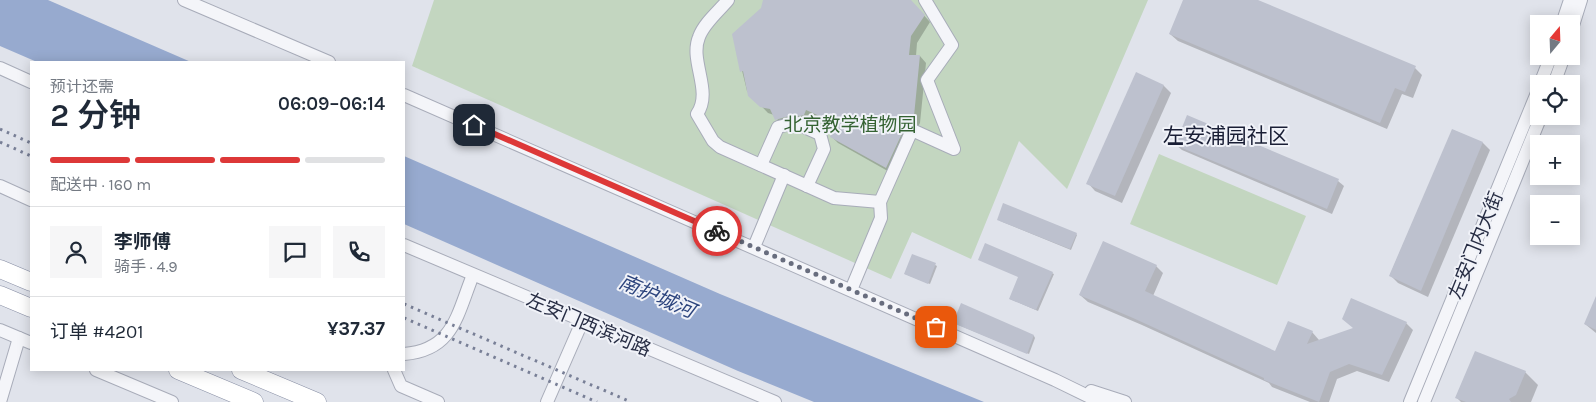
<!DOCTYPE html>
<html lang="zh">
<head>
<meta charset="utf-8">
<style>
	:root { --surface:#fff; --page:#f6f6f7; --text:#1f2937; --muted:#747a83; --line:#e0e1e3; --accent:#dd3838 }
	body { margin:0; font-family:Karla,"Noto Sans SC",sans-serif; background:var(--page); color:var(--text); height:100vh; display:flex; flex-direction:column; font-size:19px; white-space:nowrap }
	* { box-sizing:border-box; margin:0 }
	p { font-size:16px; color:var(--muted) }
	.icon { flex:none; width:28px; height:28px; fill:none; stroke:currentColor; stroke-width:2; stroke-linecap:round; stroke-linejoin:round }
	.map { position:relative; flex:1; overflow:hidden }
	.side { position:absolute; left:30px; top:61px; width:375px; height:310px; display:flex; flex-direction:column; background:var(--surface); border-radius:0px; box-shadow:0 2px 12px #0003 }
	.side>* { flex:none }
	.needle { width:32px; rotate:19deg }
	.tools { position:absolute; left:1530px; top:15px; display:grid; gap:10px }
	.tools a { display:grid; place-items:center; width:50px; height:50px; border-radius:0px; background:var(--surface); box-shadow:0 2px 12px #0003; font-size:25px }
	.pin { position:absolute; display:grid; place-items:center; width:42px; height:42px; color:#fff; margin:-21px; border-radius:10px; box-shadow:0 2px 8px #0006 }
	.courier { position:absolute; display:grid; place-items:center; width:50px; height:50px; margin:-25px; border:4px solid #dd3838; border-radius:50%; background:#fff; color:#222; box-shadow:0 1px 6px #0007 }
	.headline em { font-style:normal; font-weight:600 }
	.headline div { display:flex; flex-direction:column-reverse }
	.headline { display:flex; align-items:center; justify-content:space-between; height:85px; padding:0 20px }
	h1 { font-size:32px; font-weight:600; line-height:38px }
	.bar { display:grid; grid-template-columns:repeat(4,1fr); gap:8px 5px; align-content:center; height:60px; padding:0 20px }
	.bar i { height:6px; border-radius:4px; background:var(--line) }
	.bar .selected { background:var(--accent) }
	.bar p { grid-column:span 4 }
	.line { display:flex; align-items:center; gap:12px; padding:0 20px; border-top:1px solid var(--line) }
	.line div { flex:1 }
	.round { display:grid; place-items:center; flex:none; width:52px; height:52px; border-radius:0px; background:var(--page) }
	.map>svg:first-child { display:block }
</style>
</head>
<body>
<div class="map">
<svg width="1596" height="402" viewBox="0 0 1596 402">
	<rect width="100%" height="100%" fill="#e0e3eb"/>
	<g fill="#c3d6c0">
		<path d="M434 0H1148L1067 189 1019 141 971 259 912 232 891 279 412 66Z"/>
		<path d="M1159 154 1306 216 1277 285 1130 224Z"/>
	</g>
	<g fill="#97aacf">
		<path d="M0 0H48L191 62H37L0 46Z"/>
		<path d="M404 156 720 294 984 402H814L738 371 404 224Z"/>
	</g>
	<g fill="#0003">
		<path d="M765 0H910L930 22 917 43 916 56H920L926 63 920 123 893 174 838 143 832 137 834 125 813 116 810 121 782 125 774 115 768 113 747 91 733 34 762 9Z"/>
		<path d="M1185 0H1255L1415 68 1422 75 1413 98 1402 94 1387 129 1178 41 1170 34Z"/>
		<path d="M1136 74 1164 86 1171 93 1122 203 1095 191 1088 183Z"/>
		<path d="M1453 130 1483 143 1490 150 1428 297 1398 283 1390 275Z"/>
		<path d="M1176 145 1338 181 1344 186 1332 214 1182 150Z"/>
		<path d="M1000 221 1076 234 1077 235 1071 250Z"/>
		<path d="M986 245 1054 274 1038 311 1010 299 1019 277Z"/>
		<path d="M935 265 937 266 930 284 905 274Z"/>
		<path d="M1156 266 1163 273 1153 296 1276 353 1312 332 1319 340 1406 323 1413 330 1389 382 1357 371 1337 379 1329 402H1310L1272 387 1269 383 1142 325 1088 302 1080 295Z"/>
		<path d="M1596 299V333L1585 324Z"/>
		<path d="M956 324 1034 336 1035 338 1029 354Z"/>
		<path d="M1525 372 1538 385 1531 402H1461L1457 398Z"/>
	</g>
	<g fill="#bdc1ce">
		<path d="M763 0H911L925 15 911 36 909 55H920L914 116 911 122 905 127 886 168 830 137 833 122 806 110 804 115 800 116 793 115 775 120 770 109 760 107 748 96 743 71 740 72 732 34 761 8Z"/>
		<path d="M1183 0H1258L1416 66 1405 92 1395 88 1380 123 1169 34Z"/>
		<path d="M1136 72 1164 85 1115 196 1086 184Z"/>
		<path d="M1187 115 1339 179 1327 209 1175 145Z"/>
		<path d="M1452 129 1483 142 1421 291 1389 276Z"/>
		<path d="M1003 203 1077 233 1070 249 997 220Z"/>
		<path d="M1103 241 1157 265 1145 291 1275 351 1288 321 1313 331 1307 344 1353 328 1342 319 1351 298 1407 322 1382 375 1349 364 1330 372 1319 402 1264 380V378L1133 318 1079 295Z"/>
		<path d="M985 243 1053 272 1036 310 1009 299 1018 277 978 260Z"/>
		<path d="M912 254 936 263 928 284 904 274Z"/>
		<path d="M1596 296V330L1584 324Z"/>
		<path d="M961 303 1034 335 1027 354 953 323Z"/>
		<path d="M1475 351 1526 371 1516 395 1509 399 1511 402H1466L1455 398Z"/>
	</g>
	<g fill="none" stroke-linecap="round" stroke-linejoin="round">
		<g stroke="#a8acb9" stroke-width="14">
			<g id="minor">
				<path d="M184 0 329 62"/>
				<path d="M728 0C719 11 704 23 699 37 689 61 713 91 697 114L713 141 720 147 834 198 880 202 912 130 954 149 927 80 952 45 925 0"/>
				<path d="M1562 24 1570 0"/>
				<path d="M1571 32 1581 0"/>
				<path d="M0 68 31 82"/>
				<path d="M1540 84 1551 56"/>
				<path d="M1554 84 1564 56"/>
				<path d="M404 95 1055 380 1100 402"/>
				<path d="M761 165 778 127 795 123 820 134 824 149 807 186"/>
				<path d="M0 186 31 200"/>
				<path d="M404 245 775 402"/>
				<path d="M754 247 784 175"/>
				<path d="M851 290 881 218 880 202"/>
				<path d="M0 330 31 343"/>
				<path d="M404 354C454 350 457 314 473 275"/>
				<path d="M96 370 172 402"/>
				<path d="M394 370 401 386 438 402"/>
				<path d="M1091 391 1125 402"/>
				<path d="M0 402 19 338"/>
				<path d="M547 402 582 322"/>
				<path d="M1410 402 1539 88"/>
				<path d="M1424 402 1541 116"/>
			</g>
		</g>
		<g stroke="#868da3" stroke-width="19">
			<g id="highway">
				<path d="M0 269 31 282"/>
				<path d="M0 295 31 308"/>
				<path d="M178 370 254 402"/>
				<path d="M241 370 317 402"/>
			</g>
		</g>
		<use href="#minor" stroke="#f4f5f9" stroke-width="12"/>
		<use href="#highway" stroke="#fff" stroke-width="18"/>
		<g stroke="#787f96" stroke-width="3" stroke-dasharray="2.5 5" stroke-linecap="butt">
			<path d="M0 129 31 143"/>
			<path d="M0 142 31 156"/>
			<path d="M404 304 631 402"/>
			<path d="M404 318 597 402"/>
		</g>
	</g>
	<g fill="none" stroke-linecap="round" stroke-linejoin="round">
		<path stroke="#686d7e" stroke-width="5" stroke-dasharray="0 9" d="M717 231 936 327"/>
		<path stroke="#dd3838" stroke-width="6" d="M474 125 717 231"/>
	</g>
	<g text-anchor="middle" stroke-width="4" stroke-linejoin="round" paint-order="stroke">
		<g font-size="19" fill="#346232" stroke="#f0f2f8">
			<text x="850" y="131">北京教学植物园</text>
		</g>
		<g font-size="19" fill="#272d44" stroke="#f0f2f8">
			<text transform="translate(1475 245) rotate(-68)" y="7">左安门内大街</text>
			<text transform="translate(589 324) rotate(23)" y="7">左安门西滨河路</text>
		</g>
		<g font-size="20" font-style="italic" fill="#2c447d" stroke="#f0f2f8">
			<text transform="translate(657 296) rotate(23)" y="7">南护城河</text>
		</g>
		<g font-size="21" fill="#191e35" stroke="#f0f2f8">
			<text x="1226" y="143">左安浦园社区</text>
		</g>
	</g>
</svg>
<div class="tools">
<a><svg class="needle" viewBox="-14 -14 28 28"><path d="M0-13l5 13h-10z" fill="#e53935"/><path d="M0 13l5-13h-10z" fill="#747a83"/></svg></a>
<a><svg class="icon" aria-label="locate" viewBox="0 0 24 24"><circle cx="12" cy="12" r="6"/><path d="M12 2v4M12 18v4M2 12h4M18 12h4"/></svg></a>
<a>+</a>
<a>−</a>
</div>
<div class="pin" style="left:936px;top:327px;background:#ea580c"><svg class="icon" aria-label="bag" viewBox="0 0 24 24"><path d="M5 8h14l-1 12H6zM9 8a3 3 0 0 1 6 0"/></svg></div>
<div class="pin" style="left:474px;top:125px;background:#1f2937"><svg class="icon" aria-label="home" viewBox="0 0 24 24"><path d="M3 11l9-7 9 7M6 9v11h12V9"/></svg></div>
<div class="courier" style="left:717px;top:231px"><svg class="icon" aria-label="bike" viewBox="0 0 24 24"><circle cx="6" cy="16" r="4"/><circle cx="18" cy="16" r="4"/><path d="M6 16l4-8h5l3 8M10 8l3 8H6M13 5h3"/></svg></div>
<section class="side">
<div class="headline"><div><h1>2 分钟</h1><p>预计还需</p></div><em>06:09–06:14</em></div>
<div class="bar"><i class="selected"></i><i class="selected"></i><i class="selected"></i><i></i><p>配送中 · 160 m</p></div>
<div class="line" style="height:90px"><a class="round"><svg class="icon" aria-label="person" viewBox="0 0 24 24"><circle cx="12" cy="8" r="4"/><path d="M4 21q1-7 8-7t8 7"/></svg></a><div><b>李师傅</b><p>骑手 · 4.9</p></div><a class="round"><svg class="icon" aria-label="chat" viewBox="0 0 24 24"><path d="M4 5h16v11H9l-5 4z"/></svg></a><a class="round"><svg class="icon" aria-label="phone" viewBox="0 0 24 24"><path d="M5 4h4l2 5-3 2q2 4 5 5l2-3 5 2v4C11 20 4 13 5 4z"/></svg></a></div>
<div class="line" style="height:65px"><div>订单 #4201</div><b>¥37.37</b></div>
</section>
</div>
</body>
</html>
